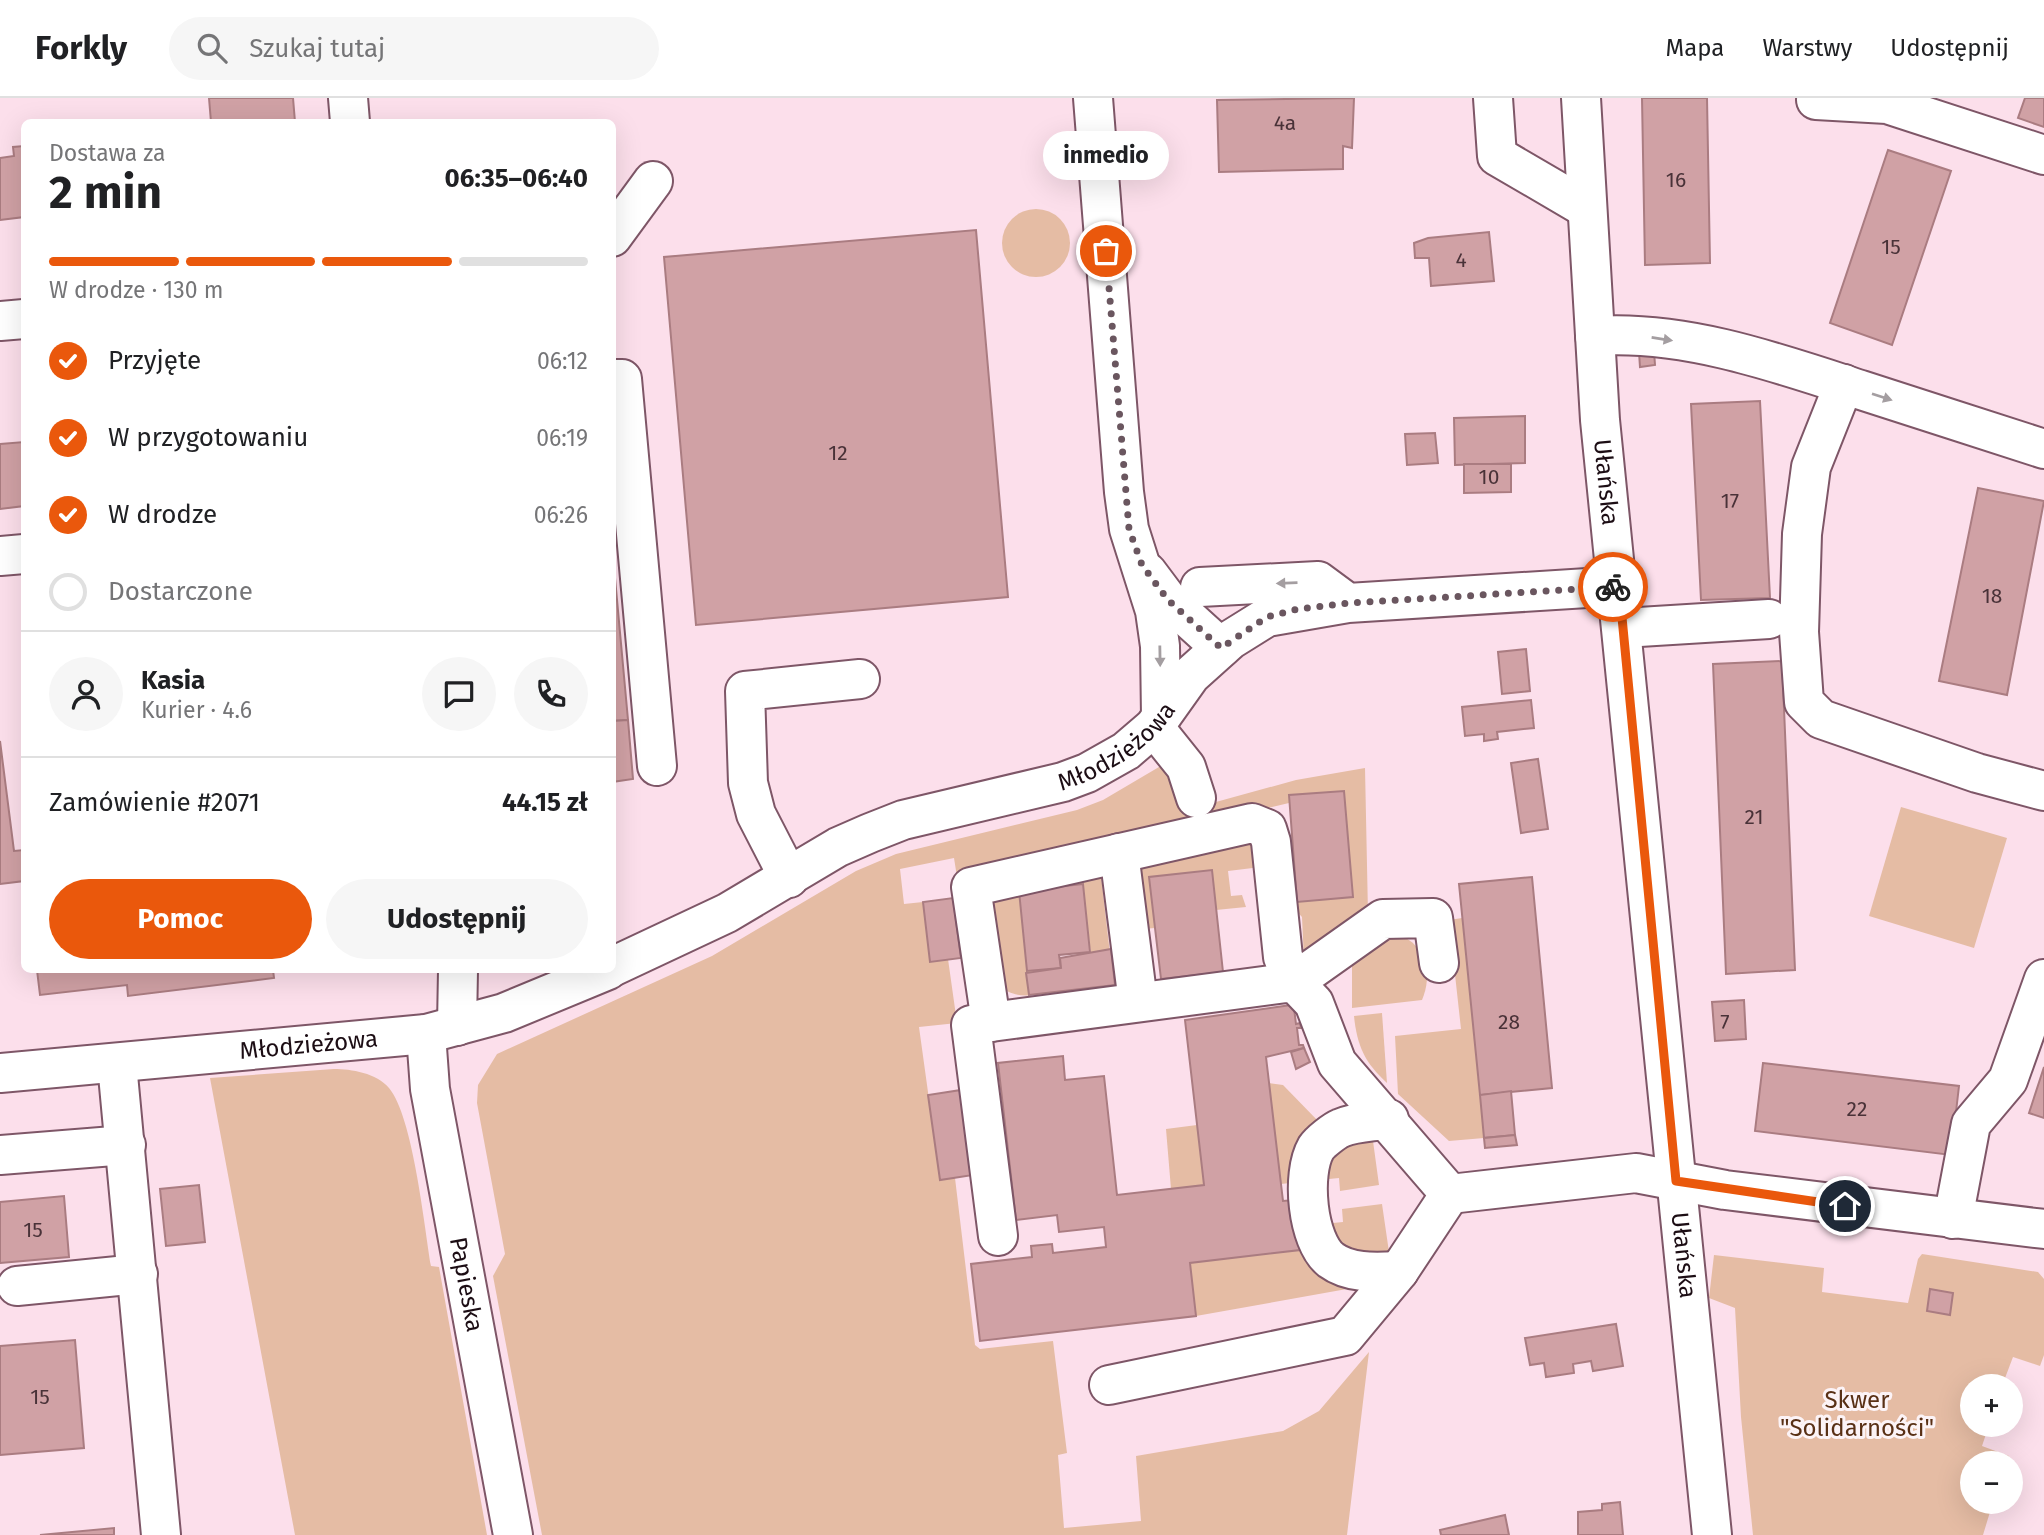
<!DOCTYPE html>
<html lang="pl">
<head>
<meta charset="utf-8">
<style>
	:root { --surface:#fff; --page:#f6f6f6; --text:#202124; --muted:#757577; --line:#e0e0e0; --accent:#ea580c }
	body { margin:0; font-family:"Fira Sans",sans-serif; background:var(--page); color:var(--text); height:100vh; display:flex; flex-direction:column; font-size:26px; white-space:nowrap }
	* { box-sizing:border-box; margin:0 }
	p { font-size:23px; color:var(--muted) }
	.icon { flex:none; width:38px; height:38px; fill:none; stroke:currentColor; stroke-width:2; stroke-linecap:round; stroke-linejoin:round }
	.map { position:relative; flex:1; overflow:hidden }
	.side { position:absolute; left:21px; top:21px; width:595px; height:854px; display:flex; flex-direction:column; background:var(--surface); border-radius:10px; box-shadow:0 7px 28px #0002 }
	.side>* { flex:none }
	.tools { position:absolute; left:1960px; top:1276px; display:grid; gap:14px }
	.tools a { display:grid; place-items:center; width:63px; height:63px; border-radius:50%; background:var(--surface); box-shadow:0 7px 28px #0002; font-size:35px }
	.pin { position:absolute; display:grid; place-items:center; width:60px; height:60px; color:#fff; margin:-30px; border:4px solid #fff; border-radius:50%; box-shadow:0 2px 7px #0007 }
	.courier { position:absolute; display:grid; place-items:center; width:70px; height:70px; margin:-35px; border:5px solid #ea580c; border-radius:50%; background:#fff; color:#222; box-shadow:0 2px 9px #0007 }
	.bubble { position:absolute; height:49px; border-radius:24px; background:var(--surface); box-shadow:0 7px 28px #0002; font-size:23px; font-weight:700; line-height:49px; text-align:center }
	.overview em { font-style:normal; font-weight:700 }
	.overview div { display:flex; flex-direction:column-reverse }
	.overview { display:flex; align-items:center; justify-content:space-between; height:119px; padding:0 28px }
	h1 { font-size:46px; font-weight:700; line-height:52px }
	.bar { display:grid; grid-template-columns:repeat(4,1fr); gap:10px 7px; align-content:center; height:84px; padding:0 28px }
	.bar i { height:9px; border-radius:5px; background:var(--line) }
	.bar .active { background:var(--accent) }
	.bar p { grid-column:span 4 }
	.line { display:flex; align-items:center; gap:18px; padding:0 28px; border-top:2px solid var(--line) }
	.line div { flex:1 }
	.round { display:grid; place-items:center; flex:none; width:74px; height:74px; border-radius:37px; background:var(--page) }
	ol { padding:0 28px; list-style:none }
	li { display:flex; align-items:center; gap:21px; height:77px }
	li p { margin-inline-start:auto }
	li .icon { padding:7px; border-radius:50%; background:var(--accent); color:#fff; stroke-width:4 }
	li:last-child { color:var(--muted) }
	li i { width:38px; height:38px; border:4px solid var(--line); border-radius:50% }
	.action { display:flex; gap:14px; margin-top:auto; padding:14px 28px }
	.action a { flex:1; height:80px; border-radius:42px; background:var(--accent); color:#fff; font-size:28px; font-weight:700; line-height:80px; text-align:center }
	.action a+a { background:var(--page); color:var(--text) }
	header { display:flex; align-items:center; gap:42px; box-sizing:border-box; height:98px; padding:0 35px; background:var(--surface); border-bottom:2px solid var(--line) }
	header strong { font-size:33px }
	nav { display:flex; gap:38px; margin-inline-start:auto; font-size:24px }
	.search { width:490px; height:63px; background:var(--page); display:flex; align-items:center; gap:18px; box-sizing:border-box; padding:0 24px; border-radius:38px; color:var(--muted); font-size:26px }
	.map>svg:first-child { display:block }
</style>
</head>
<body>
<header>
<strong>Forkly</strong>
<div class="search"><svg class="icon" aria-label="search" viewBox="0 0 24 24"><circle cx="10" cy="10" r="6"/><path d="M15 15l6 6"/></svg>Szukaj tutaj</div>
<nav><a>Mapa</a><a>Warstwy</a><a>Udostępnij</a></nav>
</header>
<div class="map">
<svg width="2044" height="1437" viewBox="0 0 2044 1437">
	<rect width="100%" height="100%" fill="#fcdfeb"/>
	<g fill="#e5bca4">
		<circle cx="1036" cy="145" r="34"/>
		<path d="M1159 669H1164L1190 710 1194 727 957 779 954 760 900 771 904 806 923 804 930 863 948 861 957 925 919 929 940 1081 955 1080 975 1247 980 1251 1053 1243 1067 1355 1058 1357 1064 1430 1141 1423 1136 1358 1283 1333 1319 1313 1369 1254 1347 1437H542L493 1178 505 1156 477 1005 478 987 497 956 712 858 856 773 896 756 1077 712 1103 702Z"/>
		<path d="M1365 670 1368 816 1304 862 1302 819 1289 805 1353 799 1344 693 1289 697V705L1208 724 1205 707 1296 682Z"/>
		<path d="M1901 709 2007 740 1974 850 1869 818Z"/>
		<path d="M1253 734 1261 769 1228 773 1231 798 1242 797 1246 809 1216 812 1212 772 1150 779 1155 830 1142 831 1135 771Z"/>
		<path d="M1100 769 1110 856 1092 866 1083 787 1019 794 1027 873 1061 870 1063 892C1042 895 1016 905 1000 887L984 794Z"/>
		<path d="M1462 820 1484 1040 1449 1043 1398 996 1395 938 1461 931 1449 822Z"/>
		<path d="M1400 837C1426 848 1433 876 1422 902L1352 910V862L1366 844Z"/>
		<path d="M1382 915 1387 985C1365 965 1357 948 1354 918Z"/>
		<path d="M334 971C351 971 377 975 389 990 413 1019 424 1126 431 1168L439 1169 487 1437H295L210 980Z"/>
		<path d="M1269 985 1283 987 1320 1025 1290 1085 1281 1086Z"/>
		<path d="M1197 1027 1204 1087 1171 1091 1166 1031Z"/>
		<path d="M1373 1043 1379 1087 1340 1093 1339 1080 1319 1082 1320 1067 1349 1045Z"/>
		<path d="M1382 1106 1389 1154 1367 1157 1347 1154 1323 1126 1343 1124 1342 1111Z"/>
		<path d="M1300 1152 1309 1164 1358 1189 1196 1218 1190 1165Z"/>
		<path d="M1922 1156 2038 1174 2044 1181V1257L2040 1268 2013 1259 2002 1288H1972V1326L1989 1327 1982 1348 2009 1358 2007 1365H1972V1404H1993L1983 1437H1753L1741 1319 1735 1210 1709 1200 1714 1157 1824 1170 1822 1194 1908 1205 1918 1161Z"/>
	</g>
	<g fill="#d0a1a5" stroke="#aa7c81" stroke-width="2">
		<path d="M209 0H293L295 24H211Z"/>
		<path d="M1354 0 1352 50 1343 48V71L1219 74 1217 2Z"/>
		<path d="M1642 0H1707L1710 165 1645 167Z"/>
		<path d="M2025 0H2044V29L2018 20Z"/>
		<path d="M24 48V119L0 122V60L14 58 13 49Z"/>
		<path d="M1888 52 1951 73 1892 247 1830 225Z"/>
		<path d="M976 132 1008 499 696 527 664 159Z"/>
		<path d="M1489 134 1494 183 1431 188 1429 160H1415L1414 145 1428 140Z"/>
		<path d="M1654 253 1655 267 1640 269 1639 254Z"/>
		<path d="M1760 303 1770 500 1701 502 1691 306Z"/>
		<path d="M1525 318V365L1455 367 1454 320Z"/>
		<path d="M1435 335 1438 365 1407 367 1405 336Z"/>
		<path d="M24 344V408L0 411V346Z"/>
		<path d="M1464 366H1511V394L1464 395Z"/>
		<path d="M1978 390 2044 403 2007 597 1939 583Z"/>
		<path d="M612 447 628 622 612 623Z"/>
		<path d="M1526 551 1530 593 1502 596 1498 554Z"/>
		<path d="M1782 563 1795 872 1726 876 1713 566Z"/>
		<path d="M1531 602 1534 630 1497 634 1498 641 1484 643V636L1465 638 1462 609Z"/>
		<path d="M628 622 633 681 612 684V623Z"/>
		<path d="M0 643 14 753 24 752V783L0 786Z"/>
		<path d="M1538 661 1548 731 1521 735 1511 665Z"/>
		<path d="M1344 693 1353 799 1297 804 1289 697Z"/>
		<path d="M1212 772 1223 874 1161 881 1149 779Z"/>
		<path d="M1532 779 1552 990 1480 997 1459 786Z"/>
		<path d="M1083 786 1090 854 1059 857 1061 870 1027 873 1019 793Z"/>
		<path d="M953 800 961 860 930 864 923 804Z"/>
		<path d="M1111 851 1115 887 1029 897 1026 875 1061 870 1060 860Z"/>
		<path d="M37 872H273L274 880 128 898 127 887 40 897Z"/>
		<path d="M1744 902 1746 941 1715 943 1712 904Z"/>
		<path d="M1298 906 1294 910 1296 926 1300 925 1301 930H1297L1299 947H1303L1304 950 1266 959 1283 1103 1294 1102 1300 1152 1190 1165 1196 1218 980 1243 971 1166 1032 1159 1031 1148 1052 1146 1053 1155 1106 1149 1104 1129 1059 1134 1057 1117 1016 1122 998 965 1063 958 1065 982 1104 978 1117 1097 1204 1087 1185 922Z"/>
		<path d="M1304 950 1310 964 1296 971 1291 954Z"/>
		<path d="M1763 965 1959 988 1951 1057 1755 1033Z"/>
		<path d="M2044 969V1020L2029 1015Z"/>
		<path d="M961 992 973 1077 940 1082 928 997Z"/>
		<path d="M1511 993 1515 1037 1484 1040 1480 997Z"/>
		<path d="M1515 1037 1517 1047 1485 1050 1484 1040Z"/>
		<path d="M199 1087 205 1144 166 1148 160 1091Z"/>
		<path d="M64 1098 69 1159 0 1165V1104Z"/>
		<path d="M1930 1191 1953 1195 1950 1217 1927 1213Z"/>
		<path d="M1616 1226 1623 1268 1593 1273 1591 1263 1573 1266 1574 1275 1546 1279 1544 1265 1530 1267 1525 1240Z"/>
		<path d="M75 1242 84 1350 0 1357V1248Z"/>
		<path d="M1620 1404 1623 1437H1578V1414L1602 1412V1406Z"/>
		<path d="M1505 1417 1509 1437H1441L1440 1432Z"/>
		<path d="M114 1430V1437H40Z"/>
	</g>
	<g fill="none" stroke-linecap="round" stroke-linejoin="round">
		<g stroke="#7e5667" stroke-width="42">
			<g id="minor">
				<path d="M348 0 350 24"/>
				<path d="M1093 0 1124 394 1129 431 1155 513 1160 548 1161 619"/>
				<path d="M1493 0 1497 58 1586 110"/>
				<path id="s1" d="M1581 0 1600 322 1712 1437"/>
				<path d="M1816 2 1887 6 2044 57"/>
				<path d="M612 139 653 83"/>
				<path d="M0 223 24 221"/>
				<path d="M1595 238C1684 232 1776 264 1861 292 1922 312 1983 331 2044 351"/>
				<path d="M612 281H622L657 668"/>
				<path d="M1844 286 1811 369 1802 436 1799 534 1804 604 1821 621 1977 675 2044 693"/>
				<path d="M0 458 24 456"/>
				<path d="M1147 474 1168 502 1221 550"/>
				<path d="M1200 489 1318 483 1341 500"/>
				<path d="M1623 530 1769 521"/>
				<path d="M1154 629 1186 669 1196 700"/>
				<path d="M1119 755 1138 904"/>
				<path d="M789 780 756 716 748 685 745 593 860 581"/>
				<path d="M1439 865 1433 820 1383 821 1294 884 1283 859 1271 744 1267 731 1252 725 971 789 991 924 1294 884 1314 905 1337 965 1450 1096 1636 1075 1725 1092 2044 1131"/>
				<path id="s2" d="M612 869 727 815 838 749 870 735 903 722 1063 684 1087 675 1126 653 1154 629 1191 577 1230 542 1267 519 1348 505 1619 488"/>
				<path d="M991 924 971 927 998 1138"/>
				<path d="M457 928 458 872"/>
				<path id="s3" d="M426 936 430 991 513 1437"/>
				<path d="M117 966 161 1437"/>
				<path id="s4" d="M0 975 426 936 504 915 608 872"/>
				<path d="M1389 1021C1374 1024 1354 1024 1341 1030 1334 1033 1320 1044 1316 1050 1301 1076 1307 1143 1331 1162 1350 1176 1376 1174 1399 1173"/>
				<path d="M0 1057 126 1047"/>
				<path d="M1953 1121 1971 1026 2008 982 2044 881"/>
				<path d="M17 1188 138 1176"/>
				<path d="M1109 1287 1345 1238 1399 1173 1450 1096"/>
			</g>
		</g>
		<use href="#minor" stroke="#fff" stroke-width="38"/>
	</g>
	<defs><path id="oneway-solid" d="M-6-.8H1V-3.2L6.5 0L1 3.2V.8H-6Z" transform="scale(1.75)"/></defs>
	<g fill="#a49ea1">
		<use href="#oneway-solid" transform="translate(1662 241) rotate(9)"/>
		<use href="#oneway-solid" transform="translate(1882 299) rotate(18)"/>
		<use href="#oneway-solid" transform="translate(1287 485) rotate(178)"/>
		<use href="#oneway-solid" transform="translate(1160 558) rotate(89)"/>
	</g>
	<g fill="none" stroke-linecap="round" stroke-linejoin="round">
		<path stroke="#6a565f" stroke-width="7" stroke-dasharray="0 12.6" d="M1106 153 1129 431 1142 467 1168 502 1221 550 1267 519 1298 511 1349 505 1613 489"/>
		<path stroke="#ea580c" stroke-width="9" d="M1613 489 1619 488 1623 530 1676 1083 1845 1108"/>
	</g>
	<g text-anchor="middle" stroke-width="6" stroke-linejoin="round" paint-order="stroke">
		<g font-size="21" fill="#493238">
			<text x="1285" y="32">4a</text>
			<text x="1676" y="89">16</text>
			<text x="1891" y="156">15</text>
			<text x="1461" y="169">4</text>
			<text x="838" y="362">12</text>
			<text x="1489" y="386">10</text>
			<text x="1730" y="410">17</text>
			<text x="1992" y="505">18</text>
			<text x="1754" y="726">21</text>
			<text x="1509" y="931">28</text>
			<text x="1725" y="931">7</text>
			<text x="1857" y="1018">22</text>
			<text x="33" y="1139">15</text>
			<text x="40" y="1306">15</text>
		</g>
		<g font-size="24" fill="#1c0d14" stroke="#fcf3f6">
			<text dy="8" stroke="none"><textPath href="#s1" startOffset="385">Ułańska</textPath></text>
			<text dy="8" stroke="none"><textPath href="#s2" startOffset="556">Młodzieżowa</textPath></text>
			<text dy="8" stroke="none"><textPath href="#s4" startOffset="310">Młodzieżowa</textPath></text>
			<text dy="8" stroke="none"><textPath href="#s1" startOffset="1162">Ułańska</textPath></text>
			<text dy="8" stroke="none"><textPath href="#s3" startOffset="254">Papieska</textPath></text>
		</g>
		<g font-size="24" fill="#593015" stroke="#fcf3f6">
			<text x="1857" y="1310">Skwer<tspan x="1857" dy="28">"Solidarności"</tspan></text>
		</g>
	</g>
</svg>
<div class="tools">
<a>+</a>
<a>−</a>
</div>
<div class="pin" style="left:1106px;top:153px;background:#ea580c"><svg class="icon" aria-label="bag" viewBox="0 0 24 24"><path d="M5 8h14l-1 12H6zM9 8a3 3 0 0 1 6 0"/></svg></div>
<div class="pin" style="left:1845px;top:1108px;background:#1f2937"><svg class="icon" aria-label="home" viewBox="0 0 24 24"><path d="M3 11l9-7 9 7M6 9v11h12V9"/></svg></div>
<div class="courier" style="left:1613px;top:489px"><svg class="icon" aria-label="bike" viewBox="0 0 24 24"><circle cx="6" cy="16" r="4"/><circle cx="18" cy="16" r="4"/><path d="M6 16l4-8h5l3 8M10 8l3 8H6M13 5h3"/></svg></div>
<div class="bubble" style="left:1043px;top:33px;width:126px">inmedio</div>
<section class="side">
<div class="overview"><div><h1>2 min</h1><p>Dostawa za</p></div><em>06:35–06:40</em></div>
<div class="bar"><i class="active"></i><i class="active"></i><i class="active"></i><i></i><p>W drodze · 130 m</p></div>
<ol>
<li><svg class="icon" aria-label="check" viewBox="0 0 24 24"><path d="M5 12l5 5 9-10"/></svg>Przyjęte<p>06:12</p></li>
<li><svg class="icon" aria-label="check" viewBox="0 0 24 24"><path d="M5 12l5 5 9-10"/></svg>W przygotowaniu<p>06:19</p></li>
<li><svg class="icon" aria-label="check" viewBox="0 0 24 24"><path d="M5 12l5 5 9-10"/></svg>W drodze<p>06:26</p></li>
<li><i></i>Dostarczone</li>
</ol>
<div class="line" style="height:126px"><a class="round"><svg class="icon" aria-label="person" viewBox="0 0 24 24"><circle cx="12" cy="8" r="4"/><path d="M4 21q1-7 8-7t8 7"/></svg></a><div><b>Kasia</b><p>Kurier · 4.6</p></div><a class="round"><svg class="icon" aria-label="chat" viewBox="0 0 24 24"><path d="M4 5h16v11H9l-5 4z"/></svg></a><a class="round"><svg class="icon" aria-label="phone" viewBox="0 0 24 24"><path d="M5 4h4l2 5-3 2q2 4 5 5l2-3 5 2v4C11 20 4 13 5 4z"/></svg></a></div>
<div class="line" style="height:91px"><div>Zamówienie #2071</div><b>44.15 zł</b></div>
<div class="action"><a>Pomoc</a><a>Udostępnij</a></div>
</section>
</div>
</body>
</html>
